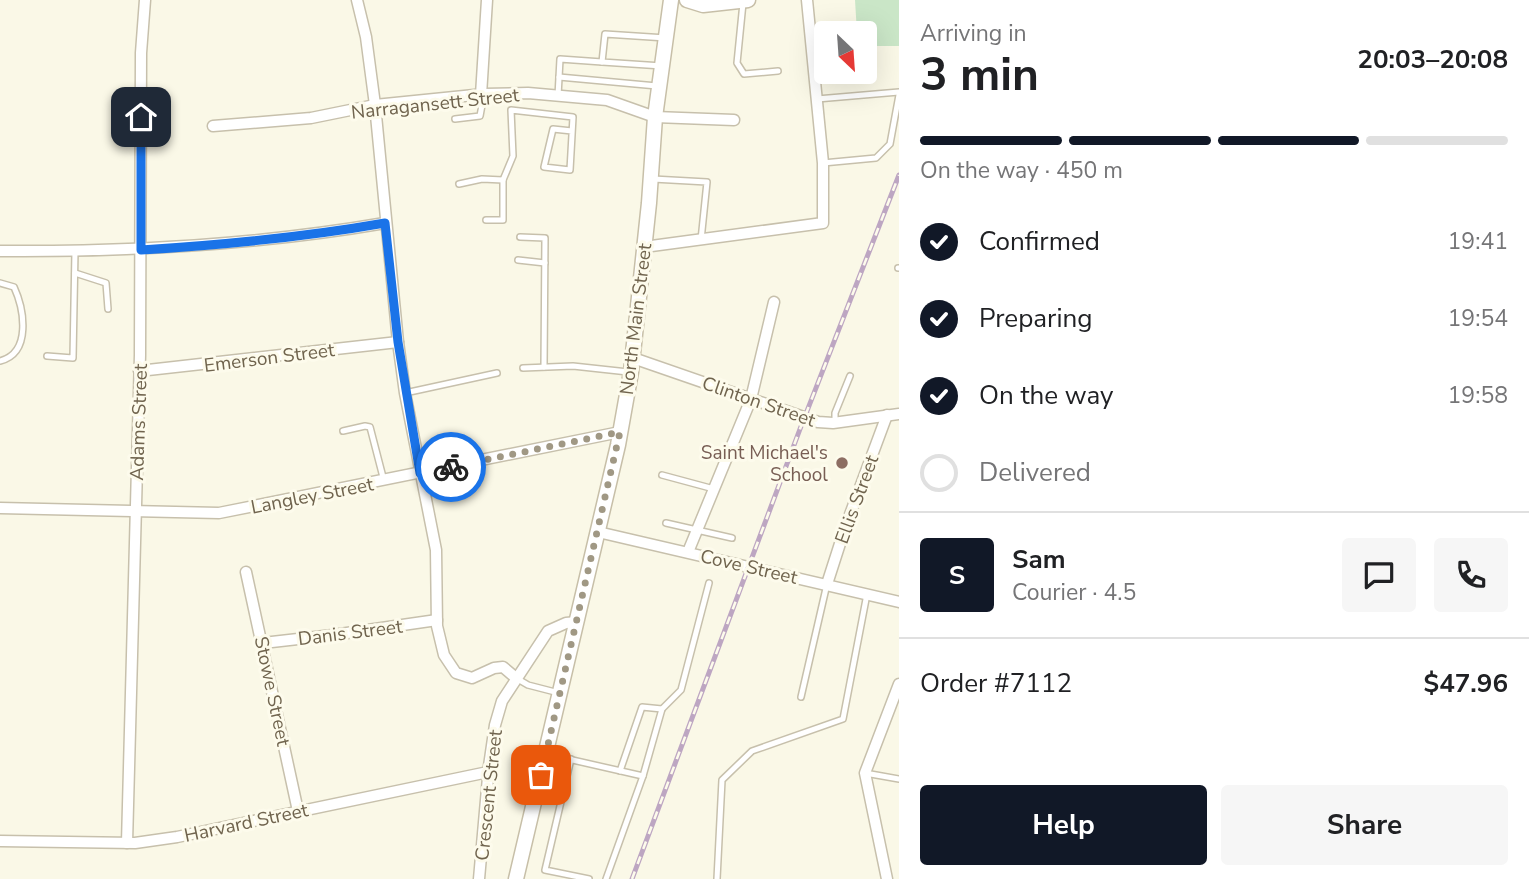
<!DOCTYPE html>
<html lang="en">
<head>
<meta charset="utf-8">
<style>
	:root { --surface:#fff; --page:#f6f6f6; --text:#202124; --muted:#757577; --line:#e0e0e0; --accent:#111827 }
	body { margin:0; font-family:"Nunito Sans",sans-serif; background:var(--page); color:var(--text); height:100vh; display:flex; flex-direction:column; font-size:26px; white-space:nowrap }
	* { box-sizing:border-box; margin:0 }
	p { font-size:23px; color:var(--muted) }
	.icon { flex:none; width:38px; height:38px; fill:none; stroke:currentColor; stroke-width:2; stroke-linecap:round; stroke-linejoin:round }
	.map { position:relative; flex:1; overflow:hidden }
	.panel { display:flex; flex-direction:column; background:var(--surface); width:630px }
	.panel>* { flex:none }
	.needle { width:46px; rotate:155deg }
	.controls { position:absolute; left:814px; top:21px; display:grid; gap:14px }
	.controls a { display:grid; place-items:center; width:63px; height:63px; border-radius:7px; background:var(--surface); box-shadow:0 7px 28px #0002; font-size:35px }
	.pin { position:absolute; display:grid; place-items:center; width:60px; height:60px; color:#fff; margin:-30px; border-radius:14px; box-shadow:0 4px 10px #0006 }
	.courier { position:absolute; display:grid; place-items:center; width:70px; height:70px; margin:-35px; border:5px solid #1a73e8; border-radius:50%; background:#fff; color:#222; box-shadow:0 2px 9px #0007 }
	.headline em { font-style:normal; font-weight:700 }
	.headline div { display:flex; flex-direction:column-reverse }
	.headline { display:flex; align-items:center; justify-content:space-between; height:119px; padding:0 21px }
	h1 { font-size:46px; font-weight:700; line-height:52px }
	.bar { display:grid; grid-template-columns:repeat(4,1fr); gap:10px 7px; align-content:center; height:84px; padding:0 21px }
	.bar i { height:9px; border-radius:5px; background:var(--line) }
	.bar .active { background:var(--accent) }
	.bar p { grid-column:span 4 }
	.line { display:flex; align-items:center; gap:18px; padding:0 21px; border-top:2px solid var(--line) }
	.line div { flex:1 }
	.round { display:grid; place-items:center; flex:none; width:74px; height:74px; border-radius:7px; background:var(--page) }
	ol { padding:0 21px; list-style:none }
	li { display:flex; align-items:center; gap:21px; height:77px }
	li p { margin-inline-start:auto }
	li .icon { padding:7px; border-radius:50%; background:var(--accent); color:#fff; stroke-width:4 }
	li:last-child { color:var(--muted) }
	li i { width:38px; height:38px; border:4px solid var(--line); border-radius:50% }
	.cta { display:flex; gap:14px; margin-top:auto; padding:14px 21px }
	.cta a { flex:1; height:80px; border-radius:7px; background:var(--accent); color:#fff; font-size:28px; font-weight:700; line-height:80px; text-align:center }
	.cta a+a { background:var(--page); color:var(--text) }
	main { display:flex; flex:1; min-height:0 }
	.map>svg:first-child { display:block }
</style>
</head>
<body>
<main>
<div class="map">
<svg width="899" height="879" viewBox="0 0 899 879">
	<rect width="100%" height="100%" fill="#faf8e7"/>
	<path fill="#cae6c7" d="M855 0H899V46H865L864 33H857Z"/>
	<g fill="none" stroke-linecap="round" stroke-linejoin="round">
		<g stroke="#c7c0ac" stroke-width="8">
			<g id="service">
				<path d="M743 3 737 63 744 74 778 71"/>
				<path d="M662 66 602 62 605 34 666 38"/>
				<path d="M559 77 657 86"/>
				<path d="M558 96 560 59 602 62"/>
				<path d="M817 99 899 92"/>
				<path d="M455 119 480 116 484 94"/>
				<path d="M823 163 876 158 890 144 899 95"/>
				<path d="M653 179 707 182 701 240"/>
				<path d="M459 184 482 179 503 180 513 156 511 110 573 117 570 170 544 167 553 129 572 131"/>
				<path d="M486 220H503V180"/>
				<path d="M520 237 545 238 544 367"/>
				<path d="M518 260 545 263"/>
				<path d="M898 268H899"/>
				<path d="M75 273 106 283 108 309"/>
				<path d="M0 283 14 287C24 309 32 353 0 361"/>
				<path d="M47 356 73 358 75 251"/>
				<path d="M523 368 573 366 628 372"/>
				<path d="M405 393 497 373"/>
				<path d="M835 423V413L850 376"/>
				<path d="M343 431 365 426 370 427 384 481"/>
				<path d="M662 475 714 489"/>
				<path d="M666 523 732 538"/>
				<path d="M516 678 528 685 559 693"/>
				<path d="M801 697 827 584"/>
				<path d="M546 754 643 776 662 709 681 690 709 583"/>
				<path d="M571 759 545 870 589 879"/>
				<path d="M620 771 642 707 662 709"/>
				<path d="M865 773 899 779"/>
				<path d="M606 879 643 776"/>
				<path d="M717 879 722 780 752 751 843 719 867 594"/>
			</g>
		</g>
		<g stroke="#c7c0ac" stroke-width="13">
			<g id="minor">
				<path d="M357 0 366 37 375 105 398 342 405 393 436 550 437 626 444 655 456 673 472 678 494 668 503 667 516 678"/>
				<path d="M481 95 487 0"/>
				<path d="M213 126 311 118 375 105 484 94 528 93 607 100 655 117 734 120"/>
				<path d="M644 247 823 223V163L807 0"/>
				<path d="M0 251C130 252 257 245 385 223"/>
				<path d="M633 358 818 422 833 423 899 414"/>
				<path d="M139 371 398 342"/>
				<path d="M0 508 219 513 620 432"/>
				<path d="M598 532 899 602"/>
				<path d="M688 552 751 399 774 302"/>
				<path d="M246 572 298 811"/>
				<path d="M827 584 845 528 887 415"/>
				<path d="M263 643 333 635 437 620"/>
				<path d="M0 841 135 843 177 837 488 772"/>
				<path d="M127 843 140 355 141 53 145 0"/>
				<path d="M479 879 489 766 495 725 502 701 548 631 566 623 577 622"/>
				<path d="M887 879 865 773 899 684"/>
			</g>
		</g>
		<g stroke="#c7bfa8" stroke-width="17">
			<g id="secondary">
				<path d="M687 0 703 5 748 0"/>
				<path d="M516 879 618 445 631 372 649 203 655 117 671 0"/>
			</g>
		</g>
		<use href="#service" stroke="#fff" stroke-width="5"/>
		<use href="#minor" stroke="#fff" stroke-width="10"/>
		<use href="#secondary" stroke="#fff" stroke-width="14"/>
		<g stroke="#bda6c2" stroke-width="5">
			<path id="rail" d="M632 879 800 429 899 175"/>
		</g>
		<use href="#rail" stroke="#fdfbec" stroke-width="2.5" stroke-dasharray="8" stroke-linecap="butt"/>
	</g>
	<g fill="none" stroke-linecap="round" stroke-linejoin="round">
		<path stroke="#a09884" stroke-width="7" stroke-dasharray="0 12.6" d="M451 467 620 432 541 775"/>
		<path stroke="#1a73e8" stroke-width="9" d="M141 117V250C222 245 305 237 385 223L398 342 420 473 451 467"/>
	</g>
	<circle fill="#8d6e63" stroke="#fdfbec" stroke-width="2.5" cx="842" cy="463" r="7"/>
	<g text-anchor="middle" stroke-width="6" stroke-linejoin="round" paint-order="stroke">
		<g font-size="19" fill="#70644e" stroke="#fdfbec">
			<text transform="translate(435 103) rotate(-6)" y="7">Narragansett Street</text>
			<text transform="translate(635 319) rotate(-83)" y="7">North Main Street</text>
			<text transform="translate(269 357) rotate(-7)" y="7">Emerson Street</text>
			<text transform="translate(759 401) rotate(19)" y="7">Clinton Street</text>
			<text transform="translate(138 422) rotate(-88)" y="7">Adams Street</text>
			<text transform="translate(312 495) rotate(-11)" y="7">Langley Street</text>
			<text transform="translate(856 499) rotate(-70)" y="7">Ellis Street</text>
			<text transform="translate(749 566) rotate(13)" y="7">Cove Street</text>
			<text transform="translate(350 632) rotate(-7)" y="7">Danis Street</text>
			<text transform="translate(273 691) rotate(78)" y="7">Stowe Street</text>
			<text transform="translate(488 795) rotate(-84)" y="7">Crescent Street</text>
			<text transform="translate(246 822) rotate(-12)" y="7">Harvard Street</text>
		</g>
		<g font-size="19" fill="#785e54" stroke="#fdfbec" text-anchor="end">
			<text x="828" y="459">Saint Michael's<tspan x="828" dy="22">School</tspan></text>
		</g>
	</g>
</svg>
<div class="controls">
<a><svg class="needle" viewBox="-14 -14 28 28"><path d="M0-13l5 13h-10z" fill="#e53935"/><path d="M0 13l5-13h-10z" fill="#757577"/></svg></a>
</div>
<div class="pin" style="left:541px;top:775px;background:#ea580c"><svg class="icon" aria-label="bag" viewBox="0 0 24 24"><path d="M5 8h14l-1 12H6zM9 8a3 3 0 0 1 6 0"/></svg></div>
<div class="pin" style="left:141px;top:117px;background:#1f2937"><svg class="icon" aria-label="home" viewBox="0 0 24 24"><path d="M3 11l9-7 9 7M6 9v11h12V9"/></svg></div>
<div class="courier" style="left:451px;top:467px"><svg class="icon" aria-label="bike" viewBox="0 0 24 24"><circle cx="6" cy="16" r="4"/><circle cx="18" cy="16" r="4"/><path d="M6 16l4-8h5l3 8M10 8l3 8H6M13 5h3"/></svg></div>
</div>
<section class="panel">
<div class="headline"><div><h1>3 min</h1><p>Arriving in</p></div><em>20:03–20:08</em></div>
<div class="bar"><i class="active"></i><i class="active"></i><i class="active"></i><i></i><p>On the way · 450 m</p></div>
<ol>
<li><svg class="icon" aria-label="check" viewBox="0 0 24 24"><path d="M5 12l5 5 9-10"/></svg>Confirmed<p>19:41</p></li>
<li><svg class="icon" aria-label="check" viewBox="0 0 24 24"><path d="M5 12l5 5 9-10"/></svg>Preparing<p>19:54</p></li>
<li><svg class="icon" aria-label="check" viewBox="0 0 24 24"><path d="M5 12l5 5 9-10"/></svg>On the way<p>19:58</p></li>
<li><i></i>Delivered</li>
</ol>
<div class="line" style="height:126px"><b class="round" style="background:var(--accent);color:#fff">S</b><div><b>Sam</b><p>Courier · 4.5</p></div><a class="round"><svg class="icon" aria-label="chat" viewBox="0 0 24 24"><path d="M4 5h16v11H9l-5 4z"/></svg></a><a class="round"><svg class="icon" aria-label="phone" viewBox="0 0 24 24"><path d="M5 4h4l2 5-3 2q2 4 5 5l2-3 5 2v4C11 20 4 13 5 4z"/></svg></a></div>
<div class="line" style="height:91px"><div>Order #7112</div><b>$47.96</b></div>
<div class="cta"><a>Help</a><a>Share</a></div>
</section>
</main>
</body>
</html>
